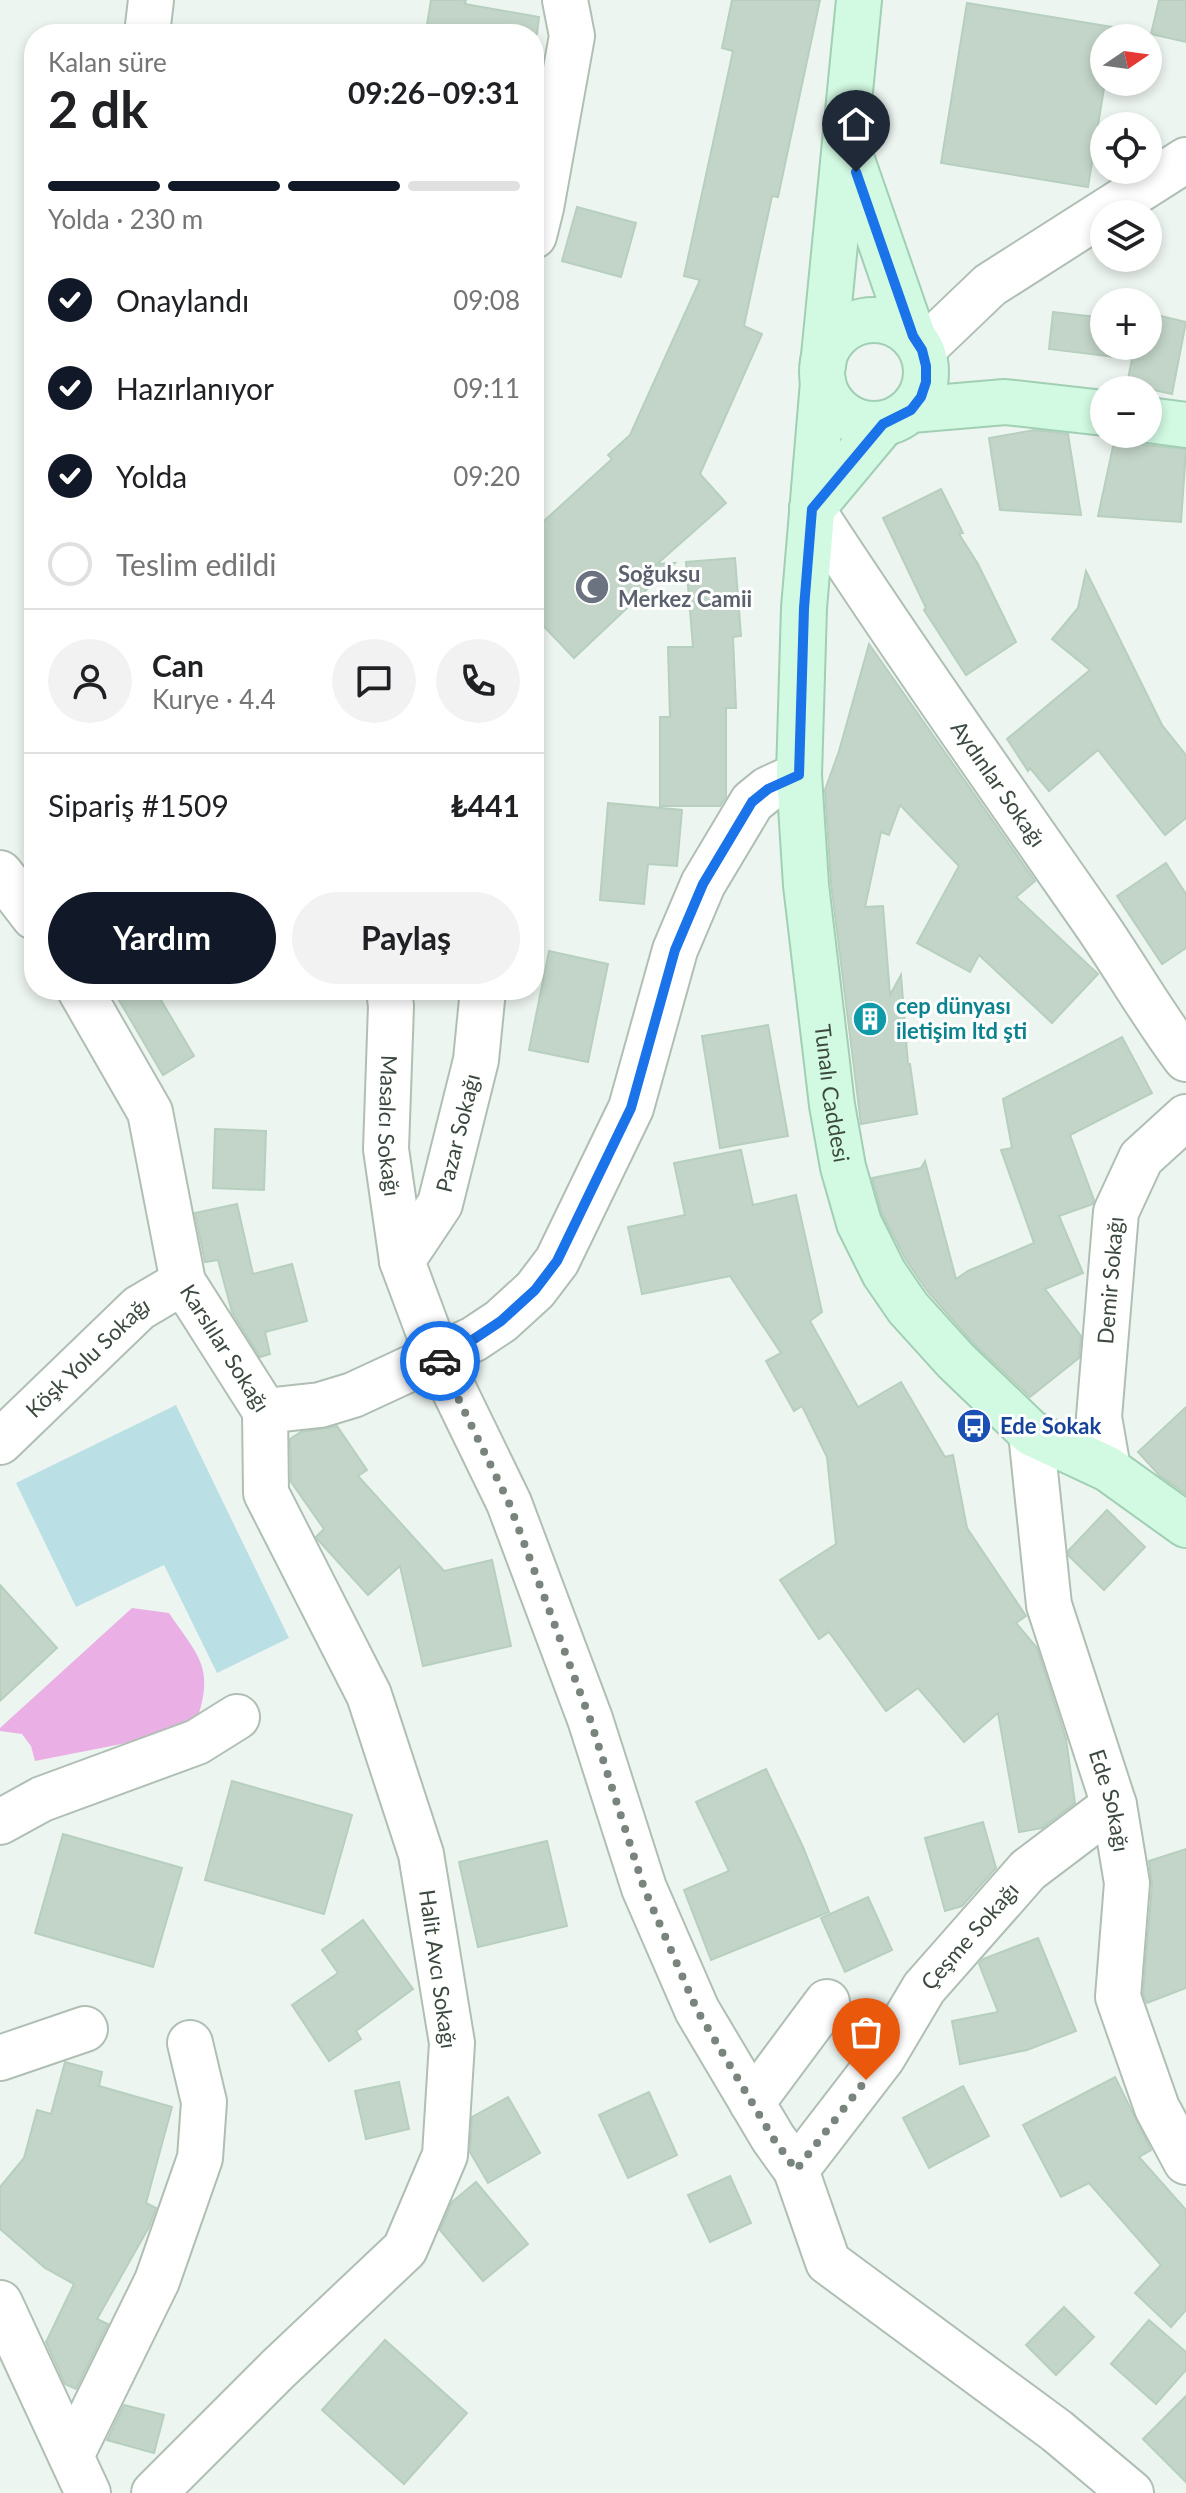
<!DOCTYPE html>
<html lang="tr">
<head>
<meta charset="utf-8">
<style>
	:root { --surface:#fff; --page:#f2f2f2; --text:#202124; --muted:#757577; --line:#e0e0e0; --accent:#111827 }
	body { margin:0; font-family:Lato,sans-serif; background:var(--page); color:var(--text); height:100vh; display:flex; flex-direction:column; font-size:30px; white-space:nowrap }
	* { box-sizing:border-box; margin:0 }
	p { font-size:26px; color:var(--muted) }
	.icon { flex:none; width:44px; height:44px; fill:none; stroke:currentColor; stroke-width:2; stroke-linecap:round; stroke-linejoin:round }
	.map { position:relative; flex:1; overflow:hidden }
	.drawer { position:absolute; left:24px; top:24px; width:520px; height:976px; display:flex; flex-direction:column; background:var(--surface); border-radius:32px; box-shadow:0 4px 12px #0003 }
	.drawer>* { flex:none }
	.needle { width:52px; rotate:77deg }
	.buttons { position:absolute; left:1090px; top:24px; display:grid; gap:16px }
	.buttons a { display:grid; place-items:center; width:72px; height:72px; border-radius:50%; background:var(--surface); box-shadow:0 4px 12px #0003; font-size:40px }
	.pin { position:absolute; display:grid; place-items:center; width:68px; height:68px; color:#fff; margin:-82px -34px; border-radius:50% 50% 50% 0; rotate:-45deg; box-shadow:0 0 8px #0007 }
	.pin .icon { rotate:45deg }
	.courier { position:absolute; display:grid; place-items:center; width:80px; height:80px; margin:-40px; border:6px solid #1a73e8; border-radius:50%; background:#fff; color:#222; box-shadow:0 2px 10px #0007 }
	.head em { font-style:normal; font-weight:700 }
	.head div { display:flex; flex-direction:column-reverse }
	.head { display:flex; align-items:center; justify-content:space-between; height:136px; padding:0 24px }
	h1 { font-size:52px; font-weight:700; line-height:60px }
	.bar { display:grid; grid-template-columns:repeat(4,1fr); gap:12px 8px; align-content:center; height:96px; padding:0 24px }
	.bar i { height:10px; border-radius:6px; background:var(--line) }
	.bar .on { background:var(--accent) }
	.bar p { grid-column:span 4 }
	.line { display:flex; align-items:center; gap:20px; padding:0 24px; border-top:2px solid var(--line) }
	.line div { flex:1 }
	.round { display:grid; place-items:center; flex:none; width:84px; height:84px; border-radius:42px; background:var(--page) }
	ol { padding:0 24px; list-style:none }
	li { display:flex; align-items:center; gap:24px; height:88px }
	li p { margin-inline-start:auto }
	li .icon { padding:8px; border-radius:50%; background:var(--accent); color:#fff; stroke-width:4 }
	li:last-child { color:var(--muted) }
	li i { width:44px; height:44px; border:4px solid var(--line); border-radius:50% }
	.action { display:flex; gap:16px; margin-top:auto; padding:16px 24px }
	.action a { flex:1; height:92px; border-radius:48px; background:var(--accent); color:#fff; font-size:32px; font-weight:700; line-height:92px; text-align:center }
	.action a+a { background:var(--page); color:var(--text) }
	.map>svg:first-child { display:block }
</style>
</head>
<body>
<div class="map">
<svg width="1186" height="2493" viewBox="0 0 1186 2493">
	<rect width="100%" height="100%" fill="#edf5f0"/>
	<path fill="#badfe4" d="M176 1405 289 1638 217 1673 164 1565 76 1607 16 1483Z"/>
	<path fill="#eab0e6" d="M132 1608 169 1613C198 1656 215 1667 197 1720L157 1737 35 1761 31 1746 22 1734 0 1731V1728Z"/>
	<g fill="#c3d5c8" stroke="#b7cfbe" stroke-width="2">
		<path d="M431 0H466L465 4 539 17 537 34H449L426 31Z"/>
		<path d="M732 0H820L778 197 772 196 744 326 762 334 700 474 726 503 657 564 675 563 574 658 534 616V530L612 459 608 455 630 435 700 280 684 276 733 51 722 48Z"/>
		<path d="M1159 0H1186V42L1151 34Z"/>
		<path d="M967 3 1113 27 1112 38H1104L1105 82 1088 187 941 163Z"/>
		<path d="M577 207 636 223 621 277 562 261Z"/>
		<path d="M1053 312 1104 318V346H1148V313L1186 322 1172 394 1127 384 1132 359 1049 349Z"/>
		<path d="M1035 430 1068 434 1081 515 1000 510 989 438Z"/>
		<path d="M1114 442 1186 449 1181 522 1098 516Z"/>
		<path d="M941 489 963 533 959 534 978 564 1016 642 966 675 924 610 926 608 883 518Z"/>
		<path d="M735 558 741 636 733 637 736 708H726V797L720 806H660V717H670L668 647H693L686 562Z"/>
		<path d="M1086 571 1162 725 1186 755V818L1165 835 1098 750 1049 791 1030 768 1028 771 1007 739 1090 670 1052 639 1078 608Z"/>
		<path d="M869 644 1035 881 1016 897 1098 974 1052 1023 979 955 970 972 917 943 959 866 900 805 889 835 881 832 865 907 883 906 890 995 901 975 908 1064H910L917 1114 861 1124 831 883 825 790 839 751Z"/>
		<path d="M608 803 682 810 677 866 648 864 644 904 600 900Z"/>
		<path d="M1166 863 1186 894V948L1162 964 1117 896Z"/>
		<path d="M549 951 608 964 588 1062 529 1050Z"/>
		<path d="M113 990H155L194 1056 163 1075Z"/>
		<path d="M768 1025 788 1136 720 1148 702 1036Z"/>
		<path d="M1122 1037 1152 1093 1070 1135 1094 1200 1093 1204 1059 1216 1083 1273 1045 1289 1081 1336 1079 1358 1030 1397 974 1344 928 1292 906 1260 882 1214 872 1178 921 1168 925 1161 956 1279 968 1271 1034 1243 1001 1150 1012 1148 1003 1099Z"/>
		<path d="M215 1129 266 1131 264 1190 213 1188Z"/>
		<path d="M741 1150 753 1205 796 1195 822 1312 810 1321 858 1407 901 1382 945 1457 953 1455 967 1528 1026 1616 1016 1623 1037 1648 1066 1739 1075 1803 1042 1828 1019 1832 998 1713 964 1742 918 1688 886 1711 829 1632 819 1639 780 1580 836 1544 827 1457 802 1406 794 1411 766 1361 781 1353 730 1276 642 1294 628 1227 685 1215 674 1163Z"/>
		<path d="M237 1204 253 1274 292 1264 307 1321 265 1332 270 1354 260 1357 232 1312 218 1260 205 1262 195 1213Z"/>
		<path d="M1186 1407V1494L1160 1476 1138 1452Z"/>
		<path d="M337 1426 367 1470 358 1476 444 1571 492 1560 511 1646 423 1666 400 1566 368 1595 318 1540 316 1537 324 1529 291 1482 290 1439 301 1432Z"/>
		<path d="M1107 1510 1145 1547 1104 1590 1069 1556 1068 1551Z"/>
		<path d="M0 1585 57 1648 0 1701Z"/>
		<path d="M766 1769 803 1847 829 1912 711 1960 684 1890 729 1871 696 1802Z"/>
		<path d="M232 1781 352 1815 324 1914 205 1880Z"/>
		<path d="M983 1822 996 1868 962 1906 945 1911 925 1838Z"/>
		<path d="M63 1834 182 1868 153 1967 35 1933Z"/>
		<path d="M547 1841 567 1926 478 1947 459 1862Z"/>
		<path d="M1186 1849V1988L1147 2003 1143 1994 1152 1885 1149 1861Z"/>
		<path d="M868 1897 892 1950 845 1972 821 1918Z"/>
		<path d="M363 1920 413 1989 356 2031 361 2039 329 2061 292 2005 338 1973 322 1950Z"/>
		<path d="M1038 1938 1076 2031 1027 2050 960 2064 952 2021 998 2012 979 1964 983 1959Z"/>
		<path d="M65 2062 102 2072 99 2086 172 2107 146 2203 156 2208 149 2227 97 2319 108 2324 76 2389 65 2384 46 2342 74 2284 45 2268 0 2229V2187L24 2158 37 2110 51 2114Z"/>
		<path d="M1115 2077 1151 2150 1139 2157 1186 2210V2310L1171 2327 1135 2293 1161 2265 1089 2183 1061 2197 1023 2125Z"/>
		<path d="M399 2082 409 2129 366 2139 355 2091Z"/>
		<path d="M963 2086 989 2136 929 2168 903 2118Z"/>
		<path d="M649 2092 677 2155 628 2178 599 2115Z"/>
		<path d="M508 2097 540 2153 488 2183 470 2152 472 2117Z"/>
		<path d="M730 2176 751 2223 710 2242 688 2195Z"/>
		<path d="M476 2182 528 2244 483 2281 440 2230 452 2202Z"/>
		<path d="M1064 2307 1094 2337 1056 2375 1026 2345Z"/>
		<path d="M1149 2320 1186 2352V2370L1156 2404 1111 2364Z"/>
		<path d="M385 2340 467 2413 404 2484 322 2410Z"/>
		<path d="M1186 2396V2482L1143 2439Z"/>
		<path d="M124 2405 164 2415 154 2453 107 2440Z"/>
	</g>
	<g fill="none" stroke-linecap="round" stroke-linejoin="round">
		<g stroke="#b0bfb4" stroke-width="48">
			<g id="street">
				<path d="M147 34 151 0"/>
				<path d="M534 236 541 208 572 36 565 0"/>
				<path d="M922 350 990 285 1186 160"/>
				<path id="s1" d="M812 509C902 647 997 782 1091 917 1124 964 1152 1014 1186 1059"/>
				<path d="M0 873 34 917"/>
				<path id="s2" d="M80 990 150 1112 183 1282 265 1411 320 1405 353 1395 474 1339 501 1321 535 1290 557 1261 631 1108 675 950 703 884 752 802 768 789 799 775"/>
				<path id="s3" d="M389 990 391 1006 386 1149 402 1261"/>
				<path d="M483 990 476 1060 440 1204 402 1261 437 1355 509 1503 590 1719 644 1888 697 2010 773 2138 796 2170 828 2262 1057 2431 1131 2493"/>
				<path id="s4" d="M1031 1433 1049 1605 1114 1805 1127 1883 1118 1997 1157 2108 1186 2162"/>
				<path id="s5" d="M0 1442 139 1308 183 1282"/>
				<path id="s6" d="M1108 1469 1099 1417 1116 1212 1141 1158 1186 1117"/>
				<path d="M0 1822 42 1799 197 1742 237 1717"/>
				<path d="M0 2058 85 2029"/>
				<path d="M752 2103 827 2002"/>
				<path id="s7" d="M796 2170 883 2057 924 1988 1028 1870 1114 1805"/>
				<path d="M0 2303 88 2493"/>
				<path d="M71 2456 157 2281 200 2158 204 2102 190 2043"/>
				<path d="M154 2493 278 2369 405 2249 445 2155 452 2043 421 1854 369 1695 266 1493 265 1411"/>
			</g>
		</g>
		<g stroke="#a1cfb4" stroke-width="48">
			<g id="secondary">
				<path d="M851 157 913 336"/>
				<circle cx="874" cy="372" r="52"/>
				<path d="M823 366 859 0"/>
				<path id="s8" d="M823 382 804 608 799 775 806 885 832 1105 843 1167 859 1223 884 1273 908 1308 956 1361 1031 1433 1108 1469 1186 1525"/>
				<path d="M911 410 1005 402 1104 413"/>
				<path d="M1148 420 1186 425"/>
				<path d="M812 509 883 424"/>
			</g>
		</g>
		<use href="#street" stroke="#fff" stroke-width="44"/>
		<use href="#secondary" stroke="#d2f9e2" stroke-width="44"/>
	</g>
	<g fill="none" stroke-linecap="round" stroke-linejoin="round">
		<path stroke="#79857c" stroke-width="8" stroke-dasharray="0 14.4" d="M440 1361 509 1503 590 1719 644 1888 697 2010 773 2138 796 2170 866 2080"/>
		<path stroke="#1a73e8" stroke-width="10" d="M440 1361 437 1355 474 1339 501 1321 535 1290 557 1261 631 1108 675 950 703 884 752 802 768 789 799 775 804 608 812 509 883 424 911 410 921 397 926 382V366L922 350 913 336 856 172"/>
	</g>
	<defs>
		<g id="mosque-disc" transform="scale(1.8)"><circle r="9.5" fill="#6b7280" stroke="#fff"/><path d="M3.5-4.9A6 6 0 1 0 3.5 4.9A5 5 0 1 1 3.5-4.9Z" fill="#fff"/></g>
		<g id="building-disc" transform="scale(1.8)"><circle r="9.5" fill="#0f9aa8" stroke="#fff"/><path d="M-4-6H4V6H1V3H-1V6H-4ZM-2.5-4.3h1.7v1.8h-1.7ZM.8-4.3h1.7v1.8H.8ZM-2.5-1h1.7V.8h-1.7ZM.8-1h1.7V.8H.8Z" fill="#fff"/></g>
		<g id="bus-disc" transform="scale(1.8)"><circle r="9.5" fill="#1a4fb4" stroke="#fff"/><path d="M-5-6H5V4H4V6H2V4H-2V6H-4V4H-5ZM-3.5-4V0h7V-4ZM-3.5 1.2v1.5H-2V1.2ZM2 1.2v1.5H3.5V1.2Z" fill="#fff"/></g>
	</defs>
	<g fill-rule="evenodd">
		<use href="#mosque-disc" x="592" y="587"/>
		<use href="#building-disc" x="870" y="1019"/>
		<use href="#bus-disc" x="974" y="1426"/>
	</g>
	<g text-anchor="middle" stroke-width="6" stroke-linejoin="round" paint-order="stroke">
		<g font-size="22" font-weight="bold" fill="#5b616d" stroke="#fff" text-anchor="start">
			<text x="618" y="582">Soğuksu<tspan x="618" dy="25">Merkez Camii</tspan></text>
		</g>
		<g font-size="22" fill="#3b493e" stroke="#fff">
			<text dy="8" stroke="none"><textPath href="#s1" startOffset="332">Aydınlar Sokağı</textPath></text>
			<text dy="8" stroke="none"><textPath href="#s8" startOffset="714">Tunalı Caddesi</textPath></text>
			<text dy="8" stroke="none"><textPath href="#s3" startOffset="136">Masalcı Sokağı</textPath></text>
			<text transform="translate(458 1133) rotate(-76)" y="8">Pazar Sokağı</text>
			<text dy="8" stroke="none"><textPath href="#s6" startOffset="190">Demir Sokağı</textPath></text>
			<text dy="8" stroke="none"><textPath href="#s2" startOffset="392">Karslılar Sokağı</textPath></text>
			<text dy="8" stroke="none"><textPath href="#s5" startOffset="122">Köşk Yolu Sokağı</textPath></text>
			<text dy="8" stroke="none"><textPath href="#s4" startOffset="378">Ede Sokağı</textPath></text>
			<text dy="8" stroke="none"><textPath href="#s7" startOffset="292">Çeşme Sokağı</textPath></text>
			<text transform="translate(438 1969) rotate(82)" y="8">Halit Avcı Sokağı</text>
		</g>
		<g font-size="22" font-weight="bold" fill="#0d838f" stroke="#fff" text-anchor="start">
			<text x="896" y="1014">cep dünyası<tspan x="896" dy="25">iletişim ltd şti</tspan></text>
		</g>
		<g font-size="22" font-weight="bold" fill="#164399" stroke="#fff" text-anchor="start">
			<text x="1000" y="1434">Ede Sokak</text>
		</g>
	</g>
</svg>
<div class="buttons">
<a><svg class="needle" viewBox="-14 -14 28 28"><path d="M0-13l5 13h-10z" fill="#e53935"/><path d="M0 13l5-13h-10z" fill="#757577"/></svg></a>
<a><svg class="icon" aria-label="locate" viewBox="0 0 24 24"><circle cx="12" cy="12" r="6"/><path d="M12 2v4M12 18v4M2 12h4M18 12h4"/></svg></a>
<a><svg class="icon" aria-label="layers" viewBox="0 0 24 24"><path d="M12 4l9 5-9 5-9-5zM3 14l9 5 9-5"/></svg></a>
<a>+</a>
<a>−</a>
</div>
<div class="pin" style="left:866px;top:2080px;background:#ea580c"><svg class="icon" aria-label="bag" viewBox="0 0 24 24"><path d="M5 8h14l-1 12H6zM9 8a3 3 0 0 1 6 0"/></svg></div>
<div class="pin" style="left:856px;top:172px;background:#1f2937"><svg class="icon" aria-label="home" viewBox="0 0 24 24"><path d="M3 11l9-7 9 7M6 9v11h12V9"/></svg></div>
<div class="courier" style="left:440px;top:1361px"><svg class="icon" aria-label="car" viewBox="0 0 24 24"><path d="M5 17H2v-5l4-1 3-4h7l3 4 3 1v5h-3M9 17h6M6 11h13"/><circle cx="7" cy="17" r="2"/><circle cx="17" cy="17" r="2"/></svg></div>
<section class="drawer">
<div class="head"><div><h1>2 dk</h1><p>Kalan süre</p></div><em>09:26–09:31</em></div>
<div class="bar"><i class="on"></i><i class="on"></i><i class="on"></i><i></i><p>Yolda · 230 m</p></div>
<ol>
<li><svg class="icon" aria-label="check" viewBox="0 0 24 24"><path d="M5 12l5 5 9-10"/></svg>Onaylandı<p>09:08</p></li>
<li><svg class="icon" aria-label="check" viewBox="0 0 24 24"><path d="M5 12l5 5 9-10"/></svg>Hazırlanıyor<p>09:11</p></li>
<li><svg class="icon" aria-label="check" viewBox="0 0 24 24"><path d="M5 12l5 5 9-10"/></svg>Yolda<p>09:20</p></li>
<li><i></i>Teslim edildi</li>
</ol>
<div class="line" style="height:144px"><a class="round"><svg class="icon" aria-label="person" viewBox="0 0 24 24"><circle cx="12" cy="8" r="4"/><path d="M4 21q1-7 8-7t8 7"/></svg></a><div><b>Can</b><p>Kurye · 4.4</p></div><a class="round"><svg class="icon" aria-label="chat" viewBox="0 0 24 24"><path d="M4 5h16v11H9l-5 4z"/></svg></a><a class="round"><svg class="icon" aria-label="phone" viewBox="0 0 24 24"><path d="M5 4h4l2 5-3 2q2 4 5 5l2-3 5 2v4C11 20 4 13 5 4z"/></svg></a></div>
<div class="line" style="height:104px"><div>Sipariş #1509</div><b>₺441</b></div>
<div class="action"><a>Yardım</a><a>Paylaş</a></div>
</section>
</div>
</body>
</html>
